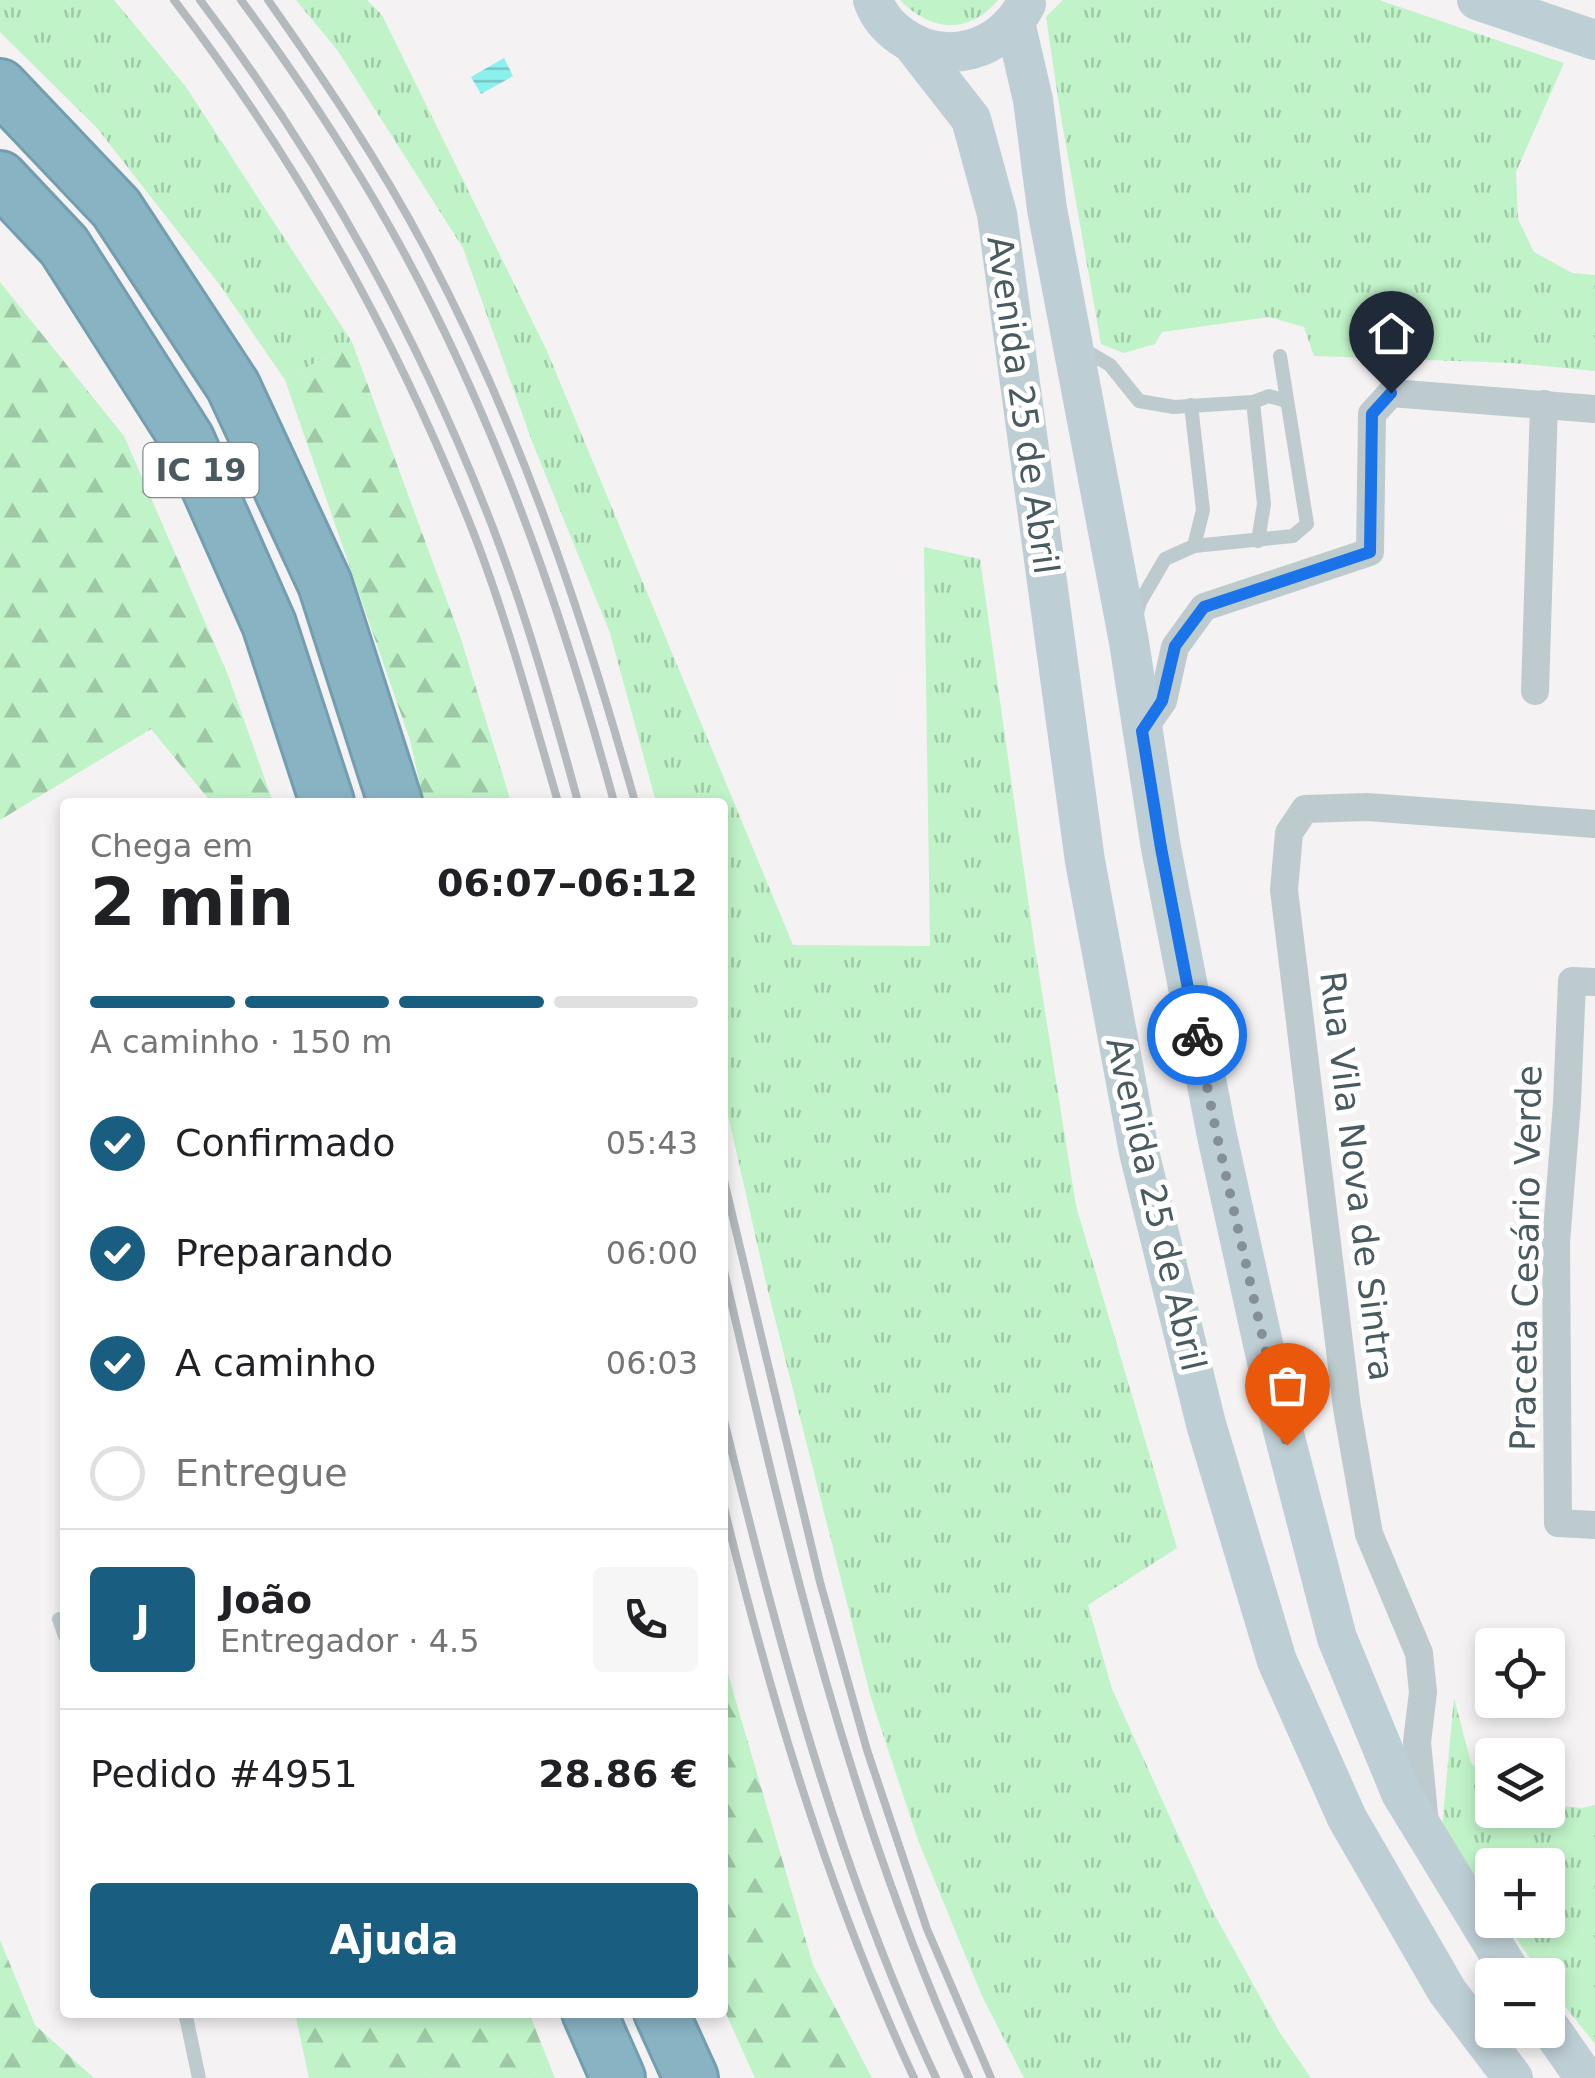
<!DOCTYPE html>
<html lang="pt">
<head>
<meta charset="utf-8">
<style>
	:root { --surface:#fff; --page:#f6f6f6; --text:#202124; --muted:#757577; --line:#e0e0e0; --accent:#195e80 }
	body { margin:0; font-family:"DejaVu Sans",sans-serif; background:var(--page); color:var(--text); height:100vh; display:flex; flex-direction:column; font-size:38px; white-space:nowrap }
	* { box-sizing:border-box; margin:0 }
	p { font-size:32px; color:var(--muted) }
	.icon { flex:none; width:55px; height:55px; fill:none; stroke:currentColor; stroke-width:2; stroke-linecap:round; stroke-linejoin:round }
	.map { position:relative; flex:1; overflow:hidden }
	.panel { position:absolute; left:60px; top:798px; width:668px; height:1220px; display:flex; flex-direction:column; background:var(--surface); border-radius:10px; box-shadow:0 5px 15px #0003 }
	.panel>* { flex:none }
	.buttons { position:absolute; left:1475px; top:1628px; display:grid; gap:20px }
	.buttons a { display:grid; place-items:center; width:90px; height:90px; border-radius:10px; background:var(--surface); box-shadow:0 5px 15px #0003; font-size:50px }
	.pin { position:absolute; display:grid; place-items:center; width:85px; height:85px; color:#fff; margin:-102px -42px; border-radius:50% 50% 50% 0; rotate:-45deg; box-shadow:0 0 10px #0007 }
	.pin .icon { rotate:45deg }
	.courier { position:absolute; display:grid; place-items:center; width:100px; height:100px; margin:-50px; border:8px solid #1a73e8; border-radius:50%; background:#fff; color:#222; box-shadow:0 2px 12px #0007 }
	.head em { font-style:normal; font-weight:700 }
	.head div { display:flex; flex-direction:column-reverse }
	.head { display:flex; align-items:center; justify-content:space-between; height:170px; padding:0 30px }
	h1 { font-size:65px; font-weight:700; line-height:75px }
	.bar { display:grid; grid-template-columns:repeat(4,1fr); gap:15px 10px; align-content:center; height:120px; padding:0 30px }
	.bar i { height:12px; border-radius:8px; background:var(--line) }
	.bar .on { background:var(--accent) }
	.bar p { grid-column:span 4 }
	.line { display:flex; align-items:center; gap:25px; padding:0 30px; border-top:2px solid var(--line) }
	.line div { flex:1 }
	.round { display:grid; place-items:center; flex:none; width:105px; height:105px; border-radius:10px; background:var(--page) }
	ol { padding:0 30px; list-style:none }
	li { display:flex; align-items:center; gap:30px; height:110px }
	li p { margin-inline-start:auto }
	li .icon { padding:10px; border-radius:50%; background:var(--accent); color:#fff; stroke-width:4 }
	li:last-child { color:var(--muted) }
	li i { width:55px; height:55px; border:5px solid var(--line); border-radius:50% }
	.cta { display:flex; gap:20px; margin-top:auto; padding:20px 30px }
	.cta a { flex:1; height:115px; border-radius:10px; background:var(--accent); color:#fff; font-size:40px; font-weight:700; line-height:115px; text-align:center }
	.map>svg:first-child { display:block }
</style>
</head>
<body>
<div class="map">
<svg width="1595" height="2078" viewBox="0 0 1595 2078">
	<defs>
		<pattern id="grass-tufts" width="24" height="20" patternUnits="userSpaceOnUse" patternTransform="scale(2.5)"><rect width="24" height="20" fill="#c0f3c8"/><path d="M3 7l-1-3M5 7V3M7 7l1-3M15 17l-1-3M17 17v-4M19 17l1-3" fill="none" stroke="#9ec8a6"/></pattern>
		<pattern id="forest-firs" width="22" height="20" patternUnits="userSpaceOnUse" patternTransform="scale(2.5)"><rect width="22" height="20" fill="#c0f3c8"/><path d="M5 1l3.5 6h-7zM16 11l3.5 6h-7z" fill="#9ec8a6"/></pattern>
		<pattern id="water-rules" width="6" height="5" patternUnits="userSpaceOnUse" patternTransform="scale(2.5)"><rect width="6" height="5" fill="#8bf1ee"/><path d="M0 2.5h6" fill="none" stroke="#74c6c4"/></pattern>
	</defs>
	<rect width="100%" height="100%" fill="#f4f2f3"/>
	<g fill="url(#grass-tufts)">
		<path d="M0 0H114L186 87 352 342 285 380 222 288 97 128 0 32Z"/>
		<path d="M296 0H367L382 15 547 351 793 945 930 946 924 547 980 559 1034 942 1076 1206 1177 1548 1088 1605 1112 1689 1212 1910 1280 2033 1311 2078H1024L982 1996 918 1840 871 1698 767 1287 723 1093 722 802H656L610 633 533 444 463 248 338 51Z"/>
		<path d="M900 0H998C968 36 930 31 900 0Z"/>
		<path d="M1063 0H1379L1564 63 1516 172 1518 219 1534 252 1572 273 1595 275V371L1513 363 1314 356 1304 327 1269 317 1162 332 1155 344 1124 353 1101 344 1060 111 1046 17Z"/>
		<path d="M1454 1698 1471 1763 1492 1784V1810H1548V1805L1582 1808 1595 1805V2044L1548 1985V1975H1541L1504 1920H1548V1865H1492V1903L1442 1828Z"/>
	</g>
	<g fill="url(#forest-firs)">
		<path d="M0 282 124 436 228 675 273 802H211L151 729 0 820Z"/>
		<path d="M352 342 461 639 511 802H424L410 740 285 380Z"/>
		<path d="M723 1657 813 1965 872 2078H755L723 2007Z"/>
		<path d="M0 1940 35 2025 94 2078H0Z"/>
		<path d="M295 2013H529L555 2078H309Z"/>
	</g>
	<path fill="url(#water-rules)" d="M504 58 513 76 481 94 471 77Z"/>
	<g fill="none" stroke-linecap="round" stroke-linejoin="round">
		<g stroke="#739eaf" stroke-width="58">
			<g id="highway">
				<path d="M0 86 116 208 233 386 325 584 395 802"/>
				<path d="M0 178 64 246 187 439 269 624 327 802"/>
				<path d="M589 2012 618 2078"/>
				<path d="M661 2012 691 2078"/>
			</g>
		</g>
		<g stroke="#bdcbcf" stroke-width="14">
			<path d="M1081 348 1110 365 1139 401 1174 407 1253 402 1269 396 1286 401"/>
			<path d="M1253 402 1264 504 1258 541"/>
			<path d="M1191 405 1203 510 1194 546"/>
			<path d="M1136 617 1140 602 1165 559 1194 546 1293 536 1307 524 1280 356"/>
			<path d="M59 1619 65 1636"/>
			<path d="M185 2012 199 2078"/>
		</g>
		<g stroke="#bdcbcf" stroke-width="28">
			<path d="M1535 691 1544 404"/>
			<path d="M1142 731 1163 701 1175 647 1204 607 1370 552 1372 414 1391 393 1595 409"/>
			<path d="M1595 982 1572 981 1567 1103 1556 1243 1558 1523 1595 1525"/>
			<path d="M1425 1824 1417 1742 1423 1692 1419 1653 1369 1534 1347 1408 1284 890 1289 833 1305 809 1367 807 1595 824"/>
		</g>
		<g stroke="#bdced4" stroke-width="40">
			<path d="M873 0C878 15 888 27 901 36 945 68 1002 50 1026 4"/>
			<path d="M1477 0 1595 40"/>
			<path d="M1015 22 1033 100 1047 209 1129 642 1161 848 1217 1136 1277 1407 1337 1638 1401 1793 1512 1975"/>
			<path d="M914 46 971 119 997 214 1085 861 1139 1152 1206 1424 1277 1661 1347 1818 1447 1991 1513 2078"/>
			<path d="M1548 2025 1585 2078"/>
		</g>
		<use href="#highway" stroke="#88b3c3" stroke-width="52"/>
		<g stroke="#b4b9bd" stroke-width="8">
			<path d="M174 0C299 163 399 343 474 534 508 622 532 713 558 802"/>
			<path d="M200 0C322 161 420 339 493 528 527 617 553 710 578 802"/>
			<path d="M241 0C289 65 335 133 376 203 485 389 558 595 614 802"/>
			<path d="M268 0C325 81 380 163 426 250 519 425 582 612 635 802"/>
			<path d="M722 1172 820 1582 867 1750 927 1929 991 2078"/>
			<path d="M722 1262C786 1540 849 1817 969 2078"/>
			<path d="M722 1412C778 1639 836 1865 936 2078"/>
			<path d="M722 1499C770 1697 828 1893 914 2078"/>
		</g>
	</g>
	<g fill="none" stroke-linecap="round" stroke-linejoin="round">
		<path stroke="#859094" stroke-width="10" stroke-dasharray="0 18" d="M1197 1035 1217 1136 1287 1445"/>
		<path stroke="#1a73e8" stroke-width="12" d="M1197 1035 1161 848 1142 731 1162 701 1175 646 1204 607 1370 552 1372 414 1391 393"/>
	</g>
	<g text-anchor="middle" stroke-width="10" stroke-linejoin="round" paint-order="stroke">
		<rect fill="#fff" stroke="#808c90" stroke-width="2.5" x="143.5" y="443" width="115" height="54" rx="8"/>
		<g font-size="32" font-weight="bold" fill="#495b61">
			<text x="201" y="481">IC 19</text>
		</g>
		<g font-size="35" fill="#495b61" stroke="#fff">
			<text transform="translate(1023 405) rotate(82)" y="12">Avenida 25 de Abril</text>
			<text transform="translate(1357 1176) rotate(83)" y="12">Rua Vila Nova de Sintra</text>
			<text transform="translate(1156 1204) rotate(77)" y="12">Avenida 25 de Abril</text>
			<text transform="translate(1526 1258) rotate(-89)" y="12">Praceta Cesário Verde</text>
		</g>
	</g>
</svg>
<div class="buttons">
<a><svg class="icon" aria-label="locate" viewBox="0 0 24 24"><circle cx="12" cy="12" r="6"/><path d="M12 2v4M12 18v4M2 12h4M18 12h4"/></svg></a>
<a><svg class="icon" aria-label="layers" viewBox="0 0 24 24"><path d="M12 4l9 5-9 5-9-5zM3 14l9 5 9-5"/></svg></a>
<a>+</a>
<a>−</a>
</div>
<div class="pin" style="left:1287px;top:1445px;background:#ea580c"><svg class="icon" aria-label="bag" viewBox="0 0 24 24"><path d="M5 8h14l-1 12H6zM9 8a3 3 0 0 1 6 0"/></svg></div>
<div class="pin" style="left:1391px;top:393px;background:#1f2937"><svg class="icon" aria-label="home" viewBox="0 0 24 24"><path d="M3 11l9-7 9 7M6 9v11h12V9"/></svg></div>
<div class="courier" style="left:1197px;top:1035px"><svg class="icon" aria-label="bike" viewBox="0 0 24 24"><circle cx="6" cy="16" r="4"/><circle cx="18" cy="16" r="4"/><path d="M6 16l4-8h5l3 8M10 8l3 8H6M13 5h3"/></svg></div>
<section class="panel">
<div class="head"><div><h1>2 min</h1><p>Chega em</p></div><em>06:07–06:12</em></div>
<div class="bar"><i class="on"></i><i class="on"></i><i class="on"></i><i></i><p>A caminho · 150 m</p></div>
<ol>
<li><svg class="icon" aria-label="check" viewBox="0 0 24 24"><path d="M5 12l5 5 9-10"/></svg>Confirmado<p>05:43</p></li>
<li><svg class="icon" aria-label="check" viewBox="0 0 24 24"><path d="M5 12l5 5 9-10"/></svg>Preparando<p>06:00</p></li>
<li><svg class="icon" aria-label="check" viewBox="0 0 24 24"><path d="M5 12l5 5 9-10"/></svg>A caminho<p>06:03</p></li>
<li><i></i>Entregue</li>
</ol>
<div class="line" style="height:180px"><b class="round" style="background:var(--accent);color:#fff">J</b><div><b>João</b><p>Entregador · 4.5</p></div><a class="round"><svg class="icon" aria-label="phone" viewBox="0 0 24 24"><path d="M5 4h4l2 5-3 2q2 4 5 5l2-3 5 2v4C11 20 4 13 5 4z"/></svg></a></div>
<div class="line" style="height:130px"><div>Pedido #4951</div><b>28.86 €</b></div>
<div class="cta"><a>Ajuda</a></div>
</section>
</div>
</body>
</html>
